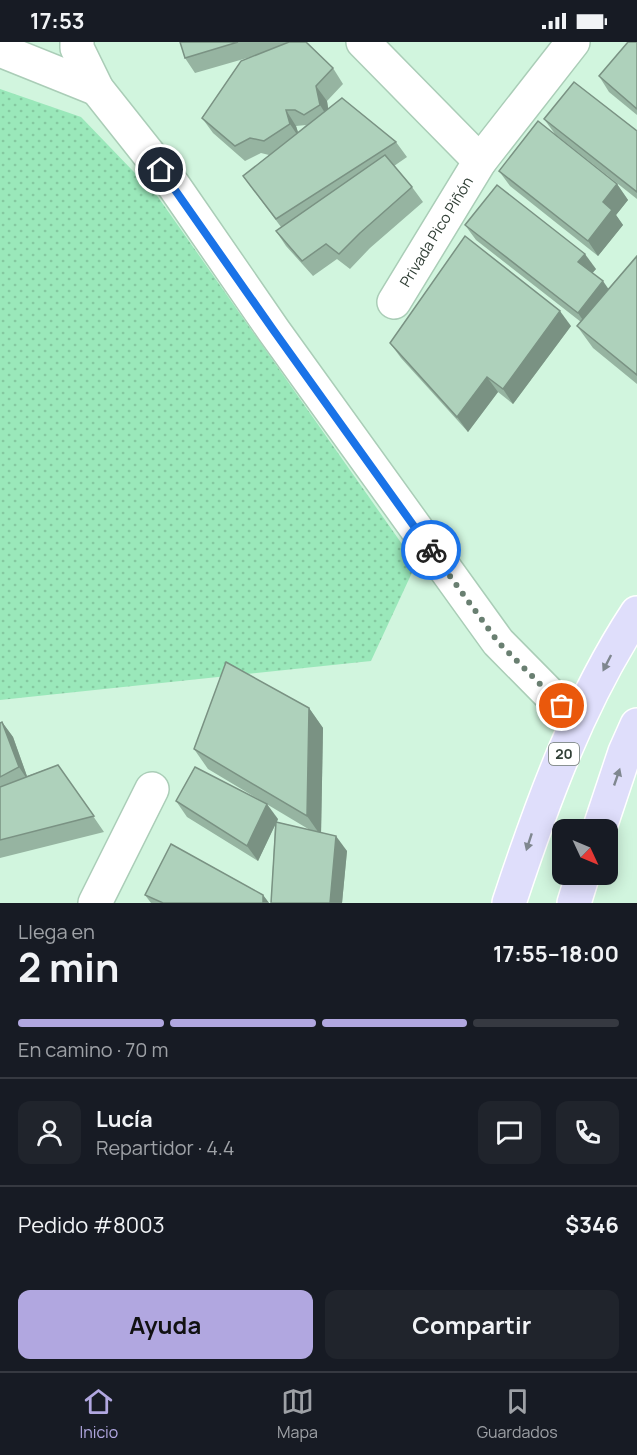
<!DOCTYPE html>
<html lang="es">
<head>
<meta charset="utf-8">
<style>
	:root { --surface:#171b24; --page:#20242c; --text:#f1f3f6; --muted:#9ea1a6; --line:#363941; --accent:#b1a7e0 }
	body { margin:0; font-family:Manrope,sans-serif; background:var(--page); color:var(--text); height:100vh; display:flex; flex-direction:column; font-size:22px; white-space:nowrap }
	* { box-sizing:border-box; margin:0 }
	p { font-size:20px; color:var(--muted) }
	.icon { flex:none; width:33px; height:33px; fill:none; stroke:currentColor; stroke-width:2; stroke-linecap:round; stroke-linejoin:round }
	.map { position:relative; height:861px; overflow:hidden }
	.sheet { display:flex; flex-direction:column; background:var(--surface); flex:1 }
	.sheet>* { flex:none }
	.needle { width:39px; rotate:134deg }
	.buttons { position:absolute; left:552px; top:777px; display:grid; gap:12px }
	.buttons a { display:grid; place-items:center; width:66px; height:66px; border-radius:12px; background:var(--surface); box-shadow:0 3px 15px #0003; font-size:30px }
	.pin { position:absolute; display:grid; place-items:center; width:51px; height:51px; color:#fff; margin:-26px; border:3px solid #fff; border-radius:50%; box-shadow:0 2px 6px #0007 }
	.courier { position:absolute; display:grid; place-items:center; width:60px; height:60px; margin:-30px; border:4px solid #1a73e8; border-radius:50%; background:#fff; color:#222; box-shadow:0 2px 8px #0007 }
	.head em { font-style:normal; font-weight:700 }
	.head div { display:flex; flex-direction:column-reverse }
	.head { display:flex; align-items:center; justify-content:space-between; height:102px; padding:0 18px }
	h1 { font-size:39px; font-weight:700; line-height:45px }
	.bar { display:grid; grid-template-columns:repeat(4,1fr); gap:9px 6px; align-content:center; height:72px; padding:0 18px }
	.bar i { height:8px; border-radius:4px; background:var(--line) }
	.bar .current { background:var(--accent) }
	.bar p { grid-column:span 4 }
	.line { display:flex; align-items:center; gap:15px; padding:0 18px; border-top:2px solid var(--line) }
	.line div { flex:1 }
	.round { display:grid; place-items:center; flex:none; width:63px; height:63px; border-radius:12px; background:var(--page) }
	.button { display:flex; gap:12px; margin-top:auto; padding:12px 18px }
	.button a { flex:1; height:69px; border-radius:12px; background:var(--accent); color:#111; font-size:24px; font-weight:700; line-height:69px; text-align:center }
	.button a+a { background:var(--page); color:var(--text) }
	.status { display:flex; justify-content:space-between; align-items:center; height:42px; padding:0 30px; background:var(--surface); direction:ltr }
	.status svg { height:16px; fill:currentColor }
	.tabs { display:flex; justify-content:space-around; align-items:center; height:84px; border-top:2px solid var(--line); background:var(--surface); font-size:16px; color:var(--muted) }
	.tabs a { display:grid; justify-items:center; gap:3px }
	.tabs .current { color:var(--accent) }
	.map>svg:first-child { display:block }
</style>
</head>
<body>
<div class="status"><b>17:53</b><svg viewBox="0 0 49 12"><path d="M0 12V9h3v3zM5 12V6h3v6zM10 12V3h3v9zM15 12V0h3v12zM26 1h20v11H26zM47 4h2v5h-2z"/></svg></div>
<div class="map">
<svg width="637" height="861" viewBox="0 0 637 861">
	<defs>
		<pattern id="grass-dots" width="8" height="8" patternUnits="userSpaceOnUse" patternTransform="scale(1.5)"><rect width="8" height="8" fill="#9ae8ba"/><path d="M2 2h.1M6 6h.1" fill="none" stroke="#85c8a0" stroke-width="1.8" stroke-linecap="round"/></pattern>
	</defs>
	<rect width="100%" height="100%" fill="#d1f5de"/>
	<path fill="url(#grass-dots)" d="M0 47 81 75 158 155 416 522 371 619 0 658Z"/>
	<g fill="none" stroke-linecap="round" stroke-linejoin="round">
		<g stroke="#aacdb7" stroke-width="36">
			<g id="street">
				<path d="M77 0V6L97 47 174 144 274 289 498 600 577 680"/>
				<path d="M363 0 480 119"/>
				<path d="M0 8 97 47"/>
				<path id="s1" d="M394 260 480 119 573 0"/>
				<path d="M95 861 152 747"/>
			</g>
		</g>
		<g stroke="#fff" stroke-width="36">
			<g id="primary">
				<path d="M599 788 625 710 637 683"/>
				<path d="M509 861C542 761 579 659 637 571"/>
				<path d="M574 861 583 832"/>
			</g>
		</g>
		<use href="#street" stroke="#fff" stroke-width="33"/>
		<use href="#primary" stroke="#dfdefb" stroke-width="33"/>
	</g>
	<g fill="#96b4a1" fill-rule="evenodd">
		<path d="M180 0H306L333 26 343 42 327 59 328 66 396 100 407 115 394 124 412 145 423 160 370 206 350 227 337 217 313 234 286 204 276 189 281 185 243 134 269 113 261 111 245 119 213 91 202 76 254 14 195 31 185 16ZM306 83 298 90 296 84Z"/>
		<path d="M637 0V73L609 50 599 34Z"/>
		<path d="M544 77 637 89V157L555 92Z"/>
		<path d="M499 129 617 142 628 158 616 173 623 183 598 214 510 144Z"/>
		<path d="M465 183 596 227 592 231 608 247 637 214V342L593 306 577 284 581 280 476 198Z"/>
		<path d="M571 284 513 362 498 350 468 390 401 316 390 301Z"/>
		<path d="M309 666 323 686 321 790 347 809 342 861H271L275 783 258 819 187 775 176 759 278 777 277 780 310 788 208 727 194 707Z"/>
		<path d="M2 680 13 695 27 734 58 723 104 790 0 816V681Z"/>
		<path d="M145 853H263L269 861H151Z"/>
	</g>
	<g fill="#7a9283">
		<path d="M316 44 327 59 330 79 320 63Z"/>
		<path d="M286 68 296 84 300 97 290 82Z"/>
		<path d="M617 142 628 158 616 173 623 183 598 214 588 199 603 160Z"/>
		<path d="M585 212 596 227 589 235 578 220Z"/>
		<path d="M603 239 614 255 589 287 578 271Z"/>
		<path d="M560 269 571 284 513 362 503 347Z"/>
		<path d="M487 335 498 350 468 390 457 375Z"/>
		<path d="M309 666 323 686 321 794 307 774Z"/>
		<path d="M2 680 13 695 29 740 19 725Z"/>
		<path d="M267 762 278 777 258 819 247 804Z"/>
		<path d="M336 794 347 809 342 861H330Z"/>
		<path d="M263 853 269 861H263Z"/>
	</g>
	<g fill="#aed1bb" stroke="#7a9283" stroke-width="1.5">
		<path d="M180 0H238L185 16Z"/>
		<path d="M289 0H306L333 26 316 44 320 63 304 73 295 68H286L290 82 264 99 250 96 235 104 202 76 241 19Z"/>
		<path d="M628 0H637V67L599 34Z"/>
		<path d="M574 40 637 89V150L544 77Z"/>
		<path d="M342 56 396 100 276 177 243 134Z"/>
		<path d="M538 79 617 142 603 160 612 168 588 199 499 129Z"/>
		<path d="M385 113 412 145 360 191 339 212 326 202 302 219 276 189Z"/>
		<path d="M497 143 585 212 578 220 603 239 578 271 465 183Z"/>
		<path d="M465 194 560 269 503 347 487 335 457 375 390 301Z"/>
		<path d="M637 214V333L577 284Z"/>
		<path d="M226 620 309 666 307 774 194 707Z"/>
		<path d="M2 680 19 725 0 735V681Z"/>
		<path d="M58 723 94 774 0 798V745Z"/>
		<path d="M195 725 267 762 247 804 176 759Z"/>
		<path d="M276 780 336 794 330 861H271Z"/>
		<path d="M171 802 263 853V861H163L145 853Z"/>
	</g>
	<defs><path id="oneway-solid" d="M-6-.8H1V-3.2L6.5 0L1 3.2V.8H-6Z" transform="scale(1.5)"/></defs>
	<g fill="#7f878f">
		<use href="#oneway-solid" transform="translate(607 621) rotate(117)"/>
		<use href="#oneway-solid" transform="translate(617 735) rotate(-71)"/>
		<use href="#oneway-solid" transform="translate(529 800) rotate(108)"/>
	</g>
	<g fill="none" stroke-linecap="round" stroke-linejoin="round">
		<path stroke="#697f71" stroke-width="6" stroke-dasharray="0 10.8" d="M431 508 498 600 562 664"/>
		<path stroke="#1a73e8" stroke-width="8" d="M161 128 274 289 431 508"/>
	</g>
	<g text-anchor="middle" stroke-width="5" stroke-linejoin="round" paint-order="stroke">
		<rect fill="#fff" stroke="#6f7972" stroke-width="1.5" x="549" y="701" width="30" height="22" rx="4.5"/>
		<g font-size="14" font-weight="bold" fill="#313f36">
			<text x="564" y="717">20</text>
		</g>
		<g font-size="15" fill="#313f36" stroke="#fff">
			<text dy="5" stroke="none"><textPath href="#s1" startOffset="82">Privada Pico Piñón</textPath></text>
		</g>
	</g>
</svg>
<div class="buttons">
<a><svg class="needle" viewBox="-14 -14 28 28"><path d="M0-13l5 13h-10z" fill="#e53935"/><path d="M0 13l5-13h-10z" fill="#9ea1a6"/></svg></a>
</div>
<div class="pin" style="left:562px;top:664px;background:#ea580c"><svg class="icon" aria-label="bag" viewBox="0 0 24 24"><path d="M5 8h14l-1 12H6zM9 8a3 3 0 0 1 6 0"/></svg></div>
<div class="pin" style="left:161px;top:128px;background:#1f2937"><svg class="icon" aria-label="home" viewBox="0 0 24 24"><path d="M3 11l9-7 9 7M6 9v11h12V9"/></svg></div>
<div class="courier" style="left:431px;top:508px"><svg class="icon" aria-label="bike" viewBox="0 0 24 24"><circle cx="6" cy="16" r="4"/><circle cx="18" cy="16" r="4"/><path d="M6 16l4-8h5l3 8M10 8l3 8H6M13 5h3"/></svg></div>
</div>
<section class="sheet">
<div class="head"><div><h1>2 min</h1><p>Llega en</p></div><em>17:55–18:00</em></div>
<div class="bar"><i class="current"></i><i class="current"></i><i class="current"></i><i></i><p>En camino · 70 m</p></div>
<div class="line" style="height:108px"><a class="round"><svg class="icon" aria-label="person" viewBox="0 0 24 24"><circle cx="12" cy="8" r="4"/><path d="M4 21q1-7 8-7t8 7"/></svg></a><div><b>Lucía</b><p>Repartidor · 4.4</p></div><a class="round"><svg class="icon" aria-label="chat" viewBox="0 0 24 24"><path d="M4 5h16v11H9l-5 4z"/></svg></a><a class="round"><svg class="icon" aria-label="phone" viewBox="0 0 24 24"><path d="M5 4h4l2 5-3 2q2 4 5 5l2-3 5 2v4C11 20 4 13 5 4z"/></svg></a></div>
<div class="line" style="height:78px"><div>Pedido #8003</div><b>$346</b></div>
<div class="button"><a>Ayuda</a><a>Compartir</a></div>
</section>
<nav class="tabs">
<a class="current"><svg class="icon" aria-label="home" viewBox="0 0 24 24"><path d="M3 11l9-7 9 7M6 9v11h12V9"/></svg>Inicio</a>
<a><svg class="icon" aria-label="map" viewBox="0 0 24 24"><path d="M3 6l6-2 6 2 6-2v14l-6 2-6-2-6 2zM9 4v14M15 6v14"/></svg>Mapa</a>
<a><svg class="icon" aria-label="saved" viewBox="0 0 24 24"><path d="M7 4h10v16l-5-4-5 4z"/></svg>Guardados</a>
</nav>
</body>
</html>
